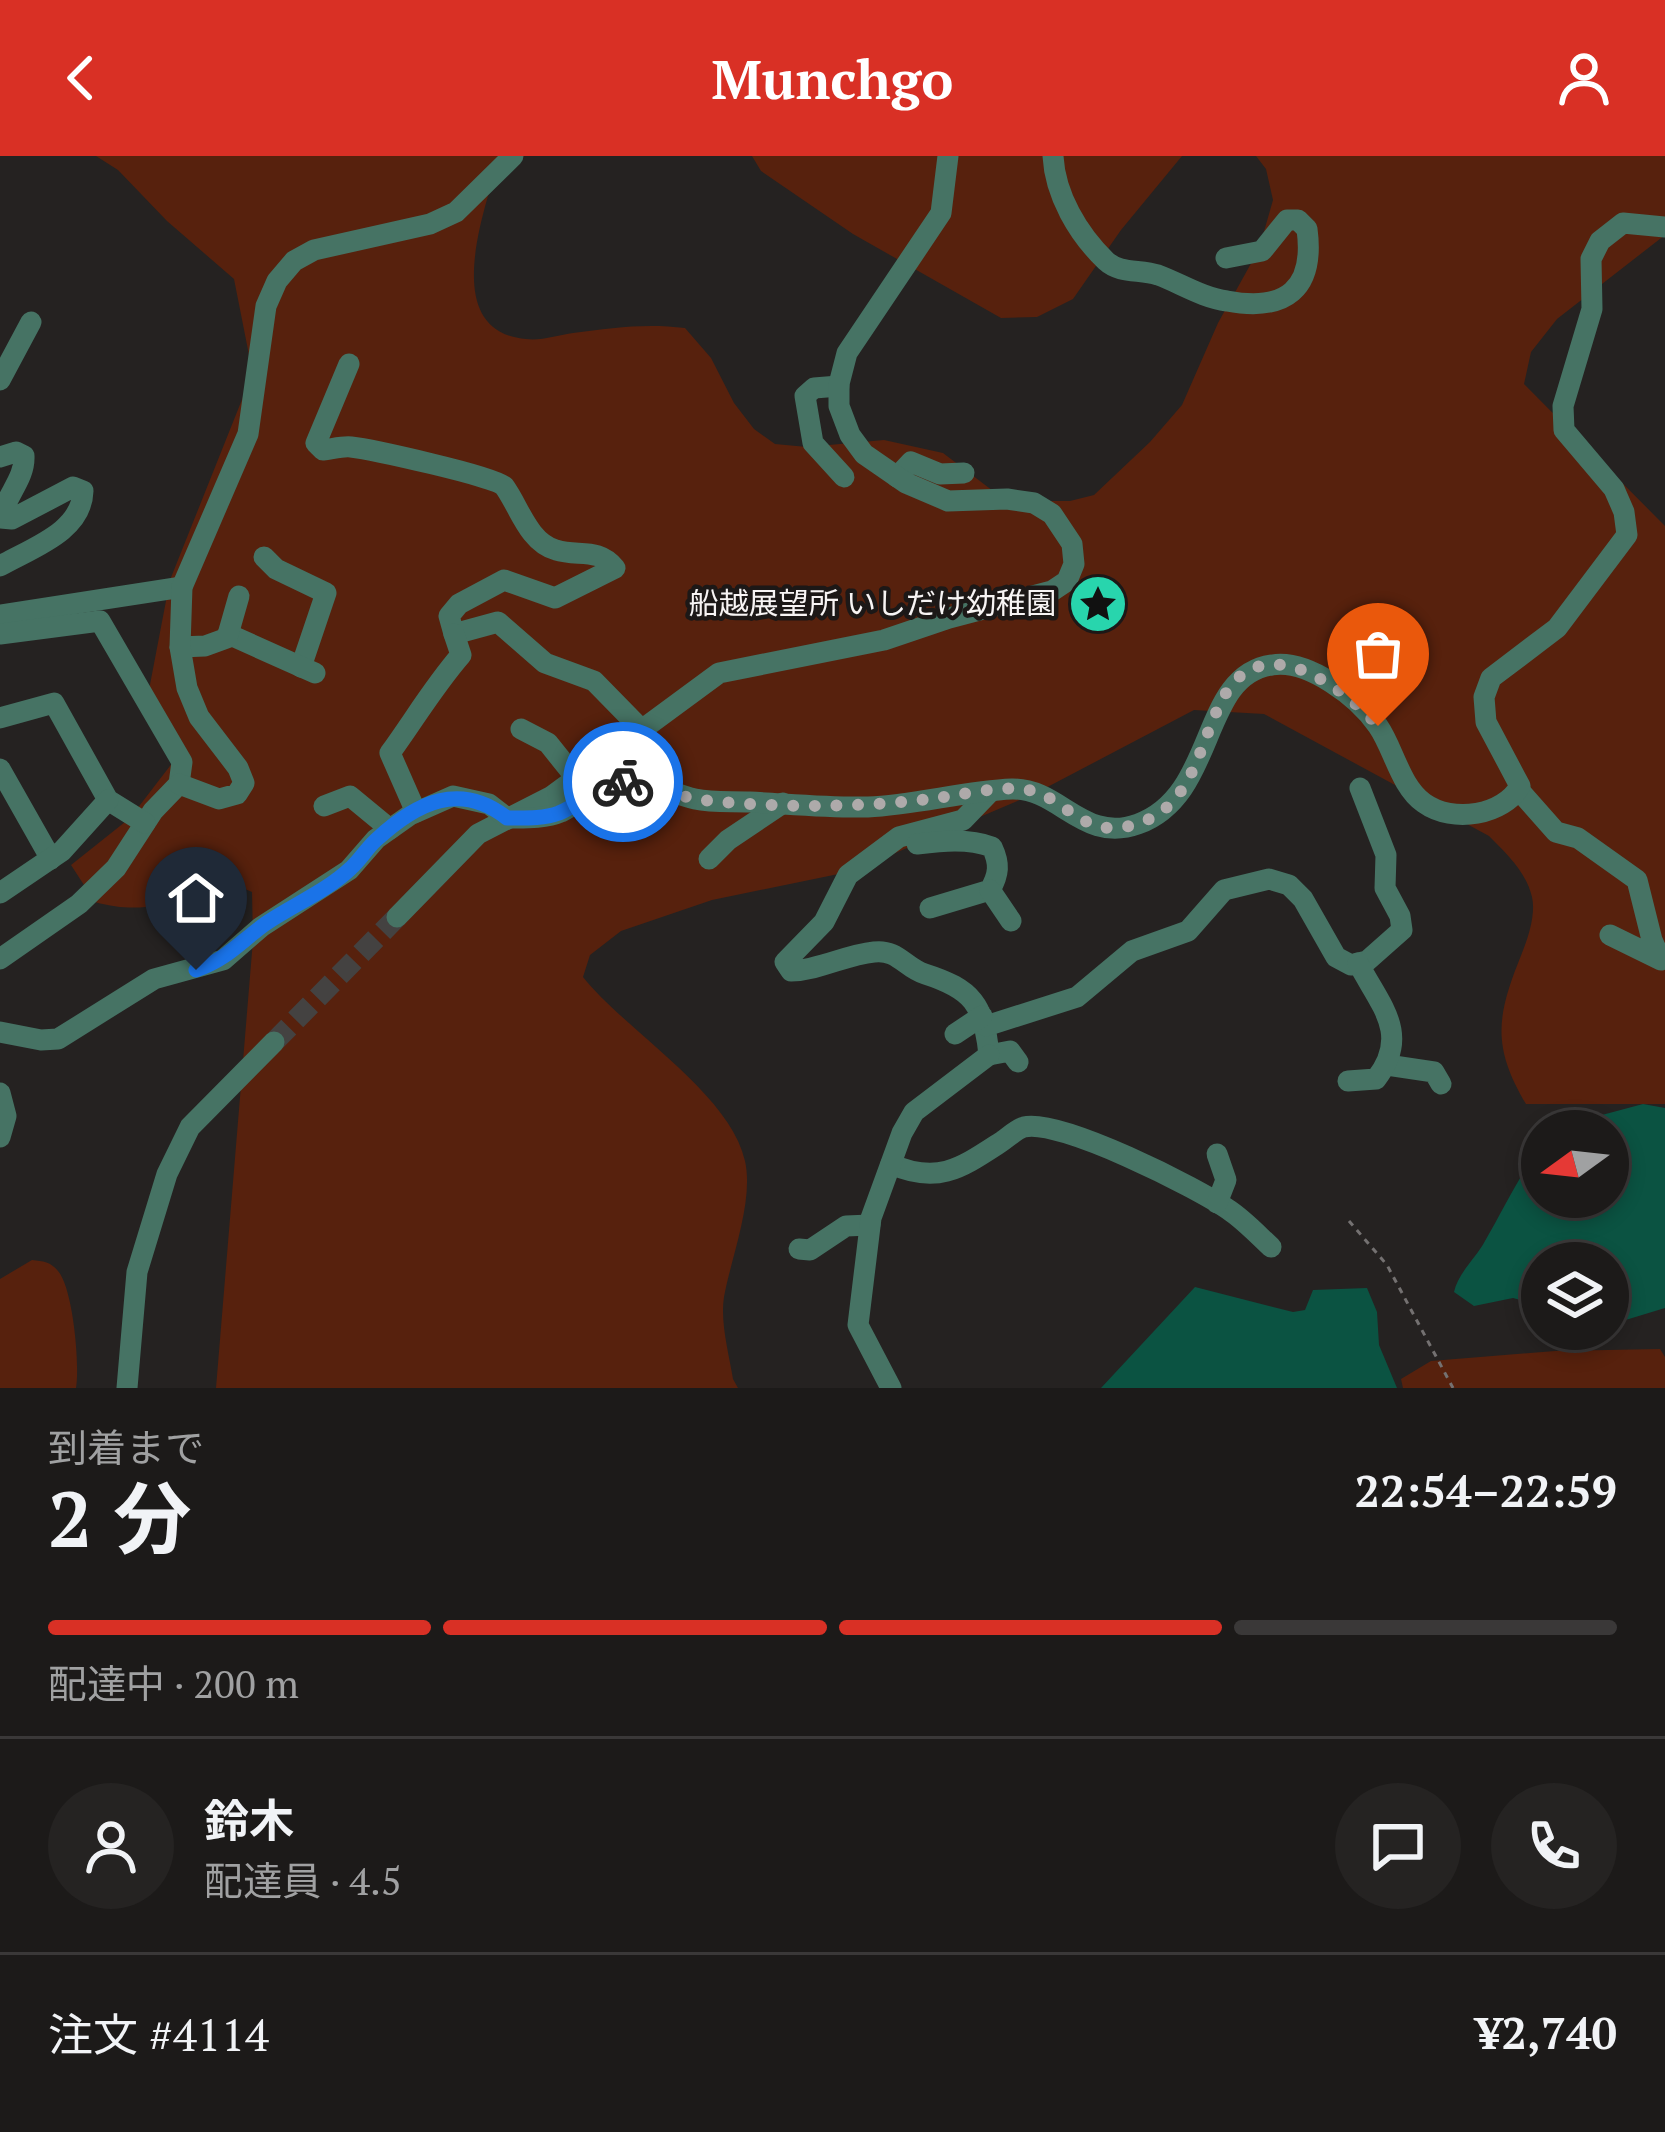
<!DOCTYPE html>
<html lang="ja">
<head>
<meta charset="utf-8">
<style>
	:root { --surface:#1c1a19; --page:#252322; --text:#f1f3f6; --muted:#a0a1a2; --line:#3a3838; --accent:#d93025 }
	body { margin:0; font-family:"PT Serif","Noto Sans JP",serif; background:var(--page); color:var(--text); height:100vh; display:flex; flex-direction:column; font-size:45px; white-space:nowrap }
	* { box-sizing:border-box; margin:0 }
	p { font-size:39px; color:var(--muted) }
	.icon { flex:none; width:66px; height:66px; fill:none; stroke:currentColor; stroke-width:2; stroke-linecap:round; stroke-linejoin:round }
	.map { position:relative; height:1232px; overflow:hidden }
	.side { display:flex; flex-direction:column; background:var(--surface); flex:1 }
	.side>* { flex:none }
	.needle { width:78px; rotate:255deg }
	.controls { position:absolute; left:1521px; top:954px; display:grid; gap:24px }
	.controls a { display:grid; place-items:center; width:108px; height:108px; border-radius:50%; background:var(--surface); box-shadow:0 6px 18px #0003,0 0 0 3px var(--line); font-size:60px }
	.pin { position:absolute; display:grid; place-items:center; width:102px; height:102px; color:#fff; margin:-123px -51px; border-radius:50% 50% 50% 0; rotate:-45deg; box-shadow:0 0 12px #0007 }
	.pin .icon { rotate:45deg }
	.courier { position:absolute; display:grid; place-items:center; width:120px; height:120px; margin:-60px; border:9px solid #1a73e8; border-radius:50%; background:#fff; color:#222; box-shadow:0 3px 15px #0007 }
	.head em { font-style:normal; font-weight:700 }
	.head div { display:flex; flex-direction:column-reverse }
	.head { display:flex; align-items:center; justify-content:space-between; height:204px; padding:0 48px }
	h1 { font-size:78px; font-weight:700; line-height:90px }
	.bar { display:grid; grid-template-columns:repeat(4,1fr); gap:18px 12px; align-content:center; height:144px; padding:0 48px }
	.bar i { height:15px; border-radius:9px; background:var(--line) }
	.bar .selected { background:var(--accent) }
	.bar p { grid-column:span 4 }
	.line { display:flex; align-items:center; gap:30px; padding:0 48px; border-top:3px solid var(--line) }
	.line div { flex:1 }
	.round { display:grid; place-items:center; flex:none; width:126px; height:126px; border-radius:63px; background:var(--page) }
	header { display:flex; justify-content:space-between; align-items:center; height:156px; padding:0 48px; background:var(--accent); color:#fff; font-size:54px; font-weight:700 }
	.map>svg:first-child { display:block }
</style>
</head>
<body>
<header><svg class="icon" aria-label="back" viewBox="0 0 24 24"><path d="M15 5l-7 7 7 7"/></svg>Munchgo<svg class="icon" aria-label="person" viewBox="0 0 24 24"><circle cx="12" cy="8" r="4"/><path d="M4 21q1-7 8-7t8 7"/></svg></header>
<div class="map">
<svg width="1665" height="1232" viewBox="0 0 1665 1232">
	<rect width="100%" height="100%" fill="#252221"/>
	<g fill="#57210d">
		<path d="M96 0H500C486 50 437 175 526 183 541 185 559 179 573 177 611 172 646 167 685 172L711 202 734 247 754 273 775 288 807 291 884 284 943 297 997 338 1023 345H1070L1094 339 1150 286 1182 249 1218 167 1259 93 1273 44 1266 13 1256 0H1665V79L1557 163 1531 196 1524 228 1665 370V948H1526C1491 889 1497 859 1522 797 1528 782 1536 758 1532 741 1526 716 1507 698 1489 680L1264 558 1194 554 1036 637 853 715 712 744 621 775 590 799 583 821C626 875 730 937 745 1005 754 1045 731 1102 724 1141 720 1166 729 1198 733 1223L738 1232H216L253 784 252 736 231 727C181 743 148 761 95 746L71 709 130 662 173 606 148 539 170 424 243 241 250 204 234 123 167 65 118 14Z"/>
		<path d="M752 0H1182L1121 74 1073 143 1037 161 1001 162 853 78 761 15Z"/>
		<path d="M32 1104C43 1105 51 1106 58 1115 73 1132 80 1209 76 1232H0V1123Z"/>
		<path d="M1660 1193 1665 1201V1232H1403L1401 1223 1431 1205 1555 1195Z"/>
	</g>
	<g fill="#0b5342">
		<path d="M1643 948 1665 952V1152L1619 1166 1608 1163V1107H1542V1150L1513 1142 1474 1150 1454 1136C1458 1117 1476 1102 1485 1085 1504 1053 1518 1020 1542 991V1041H1608V975H1561L1572 967Z"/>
		<path d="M1195 1131 1293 1156 1305 1154 1313 1134 1367 1132 1377 1156 1379 1189 1397 1232H1101Z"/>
	</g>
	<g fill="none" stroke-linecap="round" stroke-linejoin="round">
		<path stroke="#444241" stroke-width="21" stroke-dasharray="21 10" stroke-linecap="butt" d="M274 886 397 761"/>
		<path stroke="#747171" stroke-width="3" stroke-dasharray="6 6" stroke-linecap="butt" d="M1349 1065 1387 1109 1453 1232"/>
		<g stroke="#467364" stroke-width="21">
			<path d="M1053 0C1055 39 1078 78 1106 105 1120 118 1140 113 1158 119 1180 127 1203 142 1227 145 1286 156 1315 133 1307 73L1298 64H1287L1262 95 1226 102"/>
			<path d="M349 208 316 287 323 294C332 293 343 290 351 291 370 293 497 321 504 330 519 350 528 386 556 394 578 401 598 391 615 412L555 442 504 424 459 448 449 460 454 478 498 466 545 507 594 525 641 573"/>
			<path d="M0 224 31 166"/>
			<path d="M839 230 814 232 805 240 813 287 844 321"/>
			<path d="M0 301 16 296 24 300C25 323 6 339 1 362L12 363 73 331 83 335C82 376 31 392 0 410"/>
			<path d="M897 321 911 306 940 318 964 317"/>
			<path d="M264 401 276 413 326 437 301 511"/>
			<path d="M0 459 182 431"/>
			<path d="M0 478 100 465 182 606 179 628 153 655 116 712 79 748 0 803"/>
			<path d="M228 478 315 517"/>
			<path d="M180 491 205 490 227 482 239 440"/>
			<path d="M0 562 54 547 108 644 145 667"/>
			<path d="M521 573 548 587 576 622"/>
			<path d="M0 613 51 703"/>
			<path d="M179 628 219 643 237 638 244 627 238 612 199 561 187 532 180 491 182 431 248 278 266 150 277 125 294 105 314 94 430 68 456 56 513 0"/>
			<path d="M1518 633 1556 676 1578 682 1637 724 1652 784 1661 804 1610 779"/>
			<path d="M990 636 963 664 899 681 848 719 824 766 785 806 791 815C820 814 845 799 874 796 898 793 905 812 925 818 972 833 984 848 989 899L1010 895 1018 906"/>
			<path d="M324 650 350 640 390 673"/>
			<path d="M416 656 390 597C414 564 434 530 461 499L454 478"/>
			<path d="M917 688C942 685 968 682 992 691 1000 708 999 718 990 734L930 752"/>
			<path d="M709 703 728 684 783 647"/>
			<path d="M990 734 1011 765"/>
			<path d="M0 737 62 695 108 644"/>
			<path d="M397 761 478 678 552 640 719 517 884 484 949 462 1052 435 1067 425 1074 408 1072 388 1052 358 1034 347 1007 343 948 345 906 327 864 298 850 279 839 250V228L847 197 941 57 948 0"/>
			<path d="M986 870 1077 841 1132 795 1188 775 1224 734 1269 723 1289 729 1303 743 1336 801 1351 809 1367 805 1402 774 1400 760 1385 732 1386 699 1360 632"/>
			<path d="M0 876 41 884 58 883 154 823 223 804 261 771 349 714 376 683 410 659 453 640 489 648 507 662C524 662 545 663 561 656 583 645 599 627 625 626 650 624 672 638 695 643 713 647 732 645 750 646 789 648 829 652 868 651 916 649 964 635 1012 633 1060 632 1083 688 1138 668 1218 639 1199 519 1272 509 1308 503 1358 541 1378 570 1394 593 1400 630 1424 647 1453 668 1504 659 1520 630L1486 566 1484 541 1491 522 1557 472 1627 379 1624 356 1614 333 1564 274 1563 250 1592 153 1591 103 1600 85 1623 67 1665 71"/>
			<path d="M955 878 982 860"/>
			<path d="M1387 909 1434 916 1441 928"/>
			<path d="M1348 925 1376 923C1411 878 1380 849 1358 807"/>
			<path d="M0 937 6 960 0 981"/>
			<path d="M891 1008C938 1029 961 1012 1001 986 1007 982 1017 973 1024 971 1059 962 1198 1032 1229 1054 1244 1064 1257 1078 1271 1091"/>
			<path d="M1217 1047 1226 1024 1217 998"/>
			<path d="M799 1093 810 1094 846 1070 870 1069"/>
			<path d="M127 1232 137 1116 167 1018 190 971 274 886"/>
			<path d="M891 1232 858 1169 871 1062 902 977 914 956 989 899"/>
		</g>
	</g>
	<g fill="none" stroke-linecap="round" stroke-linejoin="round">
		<path stroke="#aeaaaa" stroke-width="12" stroke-dasharray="0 21.6" d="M623 626C651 625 675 641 702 644 777 652 855 652 930 643 956 640 1004 628 1029 634 1067 643 1082 681 1129 670 1196 655 1197 586 1226 537 1266 472 1345 533 1378 570"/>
		<path stroke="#1a73e8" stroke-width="15" d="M196 814C227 803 239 787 265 768 293 749 327 735 351 712 360 704 367 692 376 684 417 646 460 625 507 662 524 662 543 663 559 657 582 647 597 630 623 626"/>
	</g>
	<defs>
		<g id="sight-disc" transform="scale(3)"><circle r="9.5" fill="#28d5ad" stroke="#1c1817"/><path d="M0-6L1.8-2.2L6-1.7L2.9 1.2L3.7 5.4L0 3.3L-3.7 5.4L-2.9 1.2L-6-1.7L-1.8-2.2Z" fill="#111"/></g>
	</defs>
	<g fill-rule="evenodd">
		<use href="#sight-disc" x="1098" y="448"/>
	</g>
	<g text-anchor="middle" stroke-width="9" stroke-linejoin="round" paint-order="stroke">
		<g font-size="30" fill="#f7f4f4" stroke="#1c1817" text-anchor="end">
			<text x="1056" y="458">船越展望所 いしだけ幼稚園</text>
		</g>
	</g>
</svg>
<div class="controls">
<a><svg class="needle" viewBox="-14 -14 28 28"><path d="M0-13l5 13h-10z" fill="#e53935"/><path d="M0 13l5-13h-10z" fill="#a0a1a2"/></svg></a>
<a><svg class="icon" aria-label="layers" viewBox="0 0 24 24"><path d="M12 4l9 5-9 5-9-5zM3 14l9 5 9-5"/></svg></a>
</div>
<div class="pin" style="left:1378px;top:570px;background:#ea580c"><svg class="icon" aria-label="bag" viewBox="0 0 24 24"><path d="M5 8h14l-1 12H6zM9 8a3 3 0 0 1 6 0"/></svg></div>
<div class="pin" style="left:196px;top:814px;background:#1f2937"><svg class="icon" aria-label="home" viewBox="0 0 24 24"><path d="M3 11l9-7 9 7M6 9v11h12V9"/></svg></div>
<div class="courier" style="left:623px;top:626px"><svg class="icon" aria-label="bike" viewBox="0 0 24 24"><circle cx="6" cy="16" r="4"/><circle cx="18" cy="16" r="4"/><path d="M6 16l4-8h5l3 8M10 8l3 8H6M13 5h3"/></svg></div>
</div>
<section class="side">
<div class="head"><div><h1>2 分</h1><p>到着まで</p></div><em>22:54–22:59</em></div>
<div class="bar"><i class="selected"></i><i class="selected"></i><i class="selected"></i><i></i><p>配達中 · 200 m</p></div>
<div class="line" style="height:216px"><a class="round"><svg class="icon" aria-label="person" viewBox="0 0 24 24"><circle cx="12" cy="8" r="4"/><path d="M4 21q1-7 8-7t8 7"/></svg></a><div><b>鈴木</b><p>配達員 · 4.5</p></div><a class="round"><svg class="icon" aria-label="chat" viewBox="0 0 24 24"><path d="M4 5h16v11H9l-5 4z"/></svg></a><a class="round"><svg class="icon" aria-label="phone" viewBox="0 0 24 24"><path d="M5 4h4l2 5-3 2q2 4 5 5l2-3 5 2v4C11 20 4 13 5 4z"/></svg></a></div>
<div class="line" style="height:156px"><div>注文 #4114</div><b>¥2,740</b></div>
</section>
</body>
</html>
